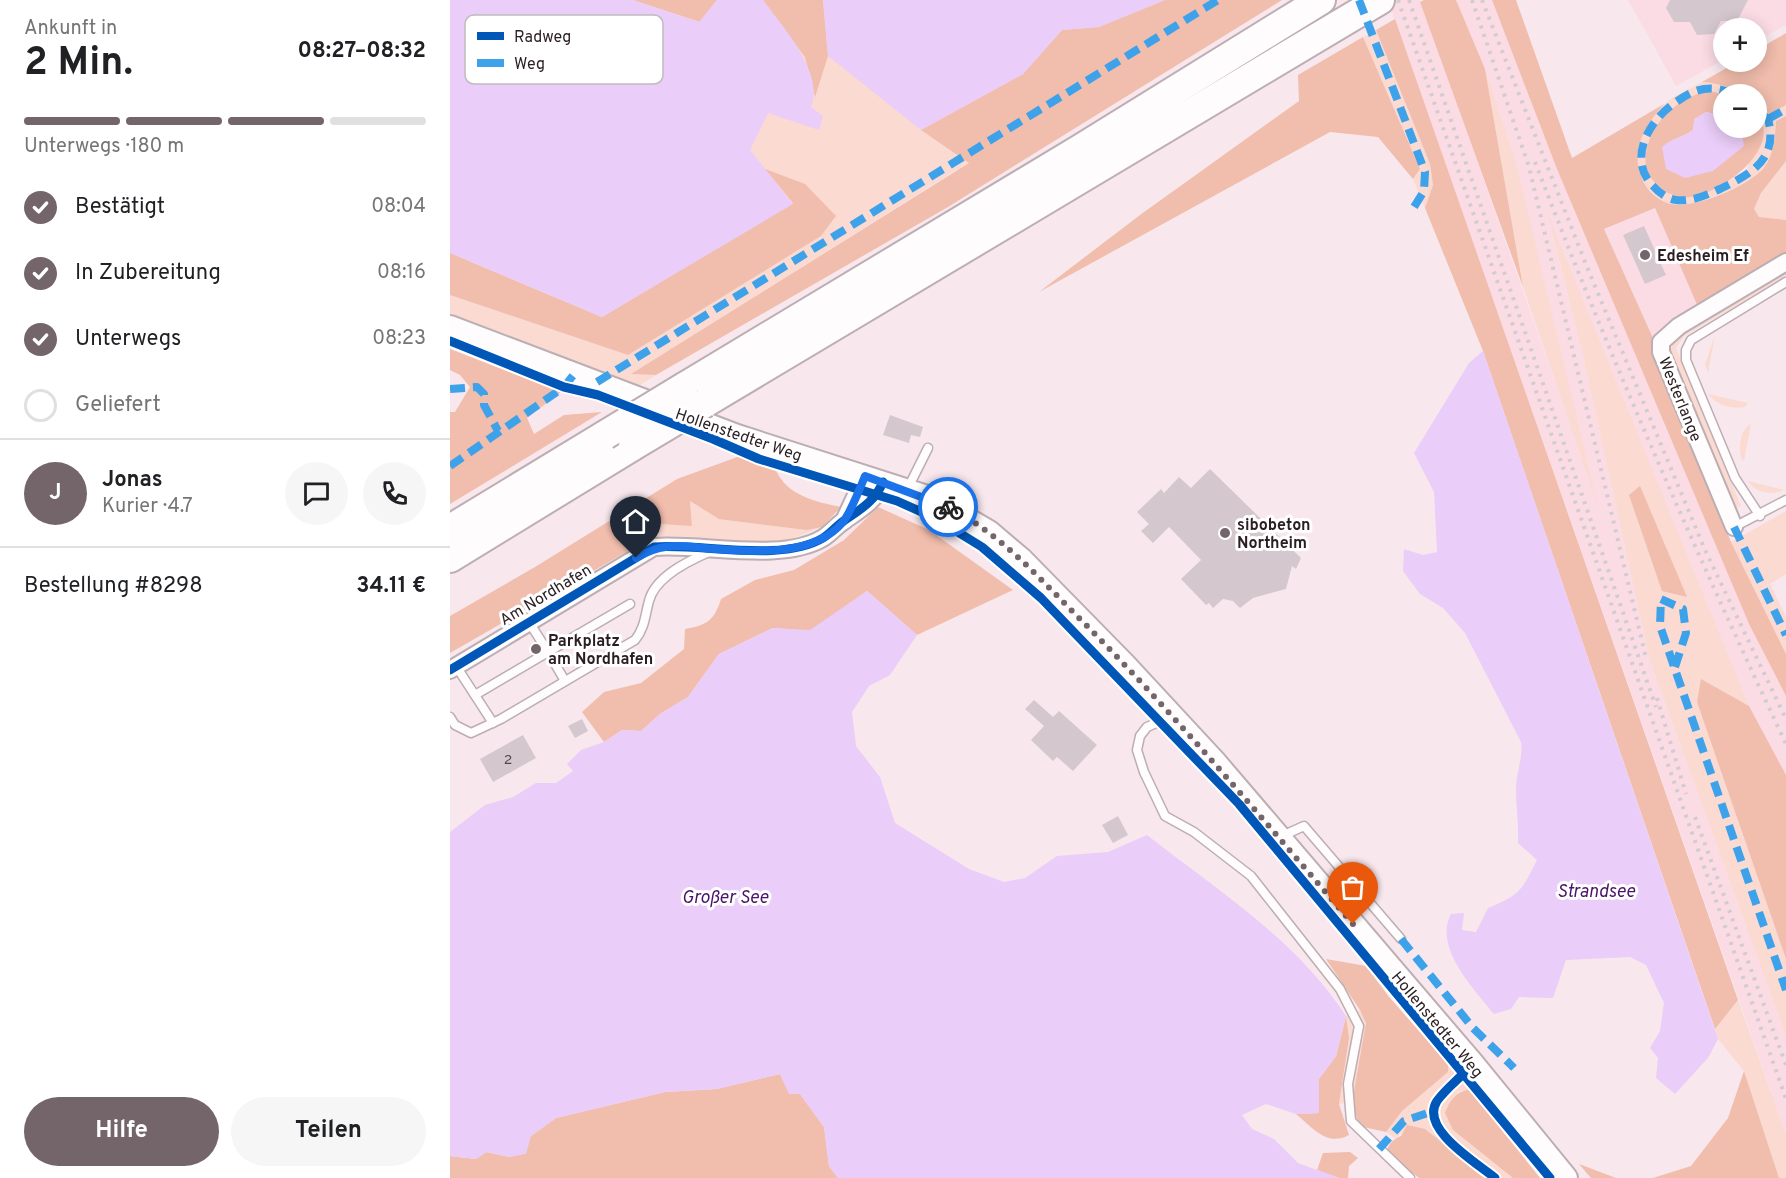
<!DOCTYPE html>
<html lang="de">
<head>
<meta charset="utf-8">
<style>
	:root { --surface:#fff; --page:#f6f6f6; --text:#202124; --muted:#757577; --line:#e0e0e0; --accent:#736569 }
	body { margin:0; font-family:Overpass,sans-serif; background:var(--page); color:var(--text); height:100vh; display:flex; flex-direction:column; font-size:22px; white-space:nowrap }
	* { box-sizing:border-box; margin:0 }
	p { font-size:20px; color:var(--muted) }
	.icon { flex:none; width:33px; height:33px; fill:none; stroke:currentColor; stroke-width:2; stroke-linecap:round; stroke-linejoin:round }
	.map { position:relative; flex:1; overflow:hidden }
	.drawer { display:flex; flex-direction:column; background:var(--surface); width:450px }
	.drawer>* { flex:none }
	.controls { position:absolute; left:1263px; top:18px; display:grid; gap:12px }
	.controls a { display:grid; place-items:center; width:54px; height:54px; border-radius:50%; background:var(--surface); box-shadow:0 3px 15px #0003; font-size:30px }
	.pin { position:absolute; display:grid; place-items:center; width:51px; height:51px; color:#fff; margin:-62px -26px; border-radius:50% 50% 50% 0; rotate:-45deg; box-shadow:0 0 6px #0007 }
	.pin .icon { rotate:45deg }
	.courier { position:absolute; display:grid; place-items:center; width:60px; height:60px; margin:-30px; border:4px solid #1a73e8; border-radius:50%; background:#fff; color:#222; box-shadow:0 2px 8px #0007 }
	.headline em { font-style:normal; font-weight:700 }
	.headline div { display:flex; flex-direction:column-reverse }
	.headline { display:flex; align-items:center; justify-content:space-between; height:102px; padding:0 24px }
	h1 { font-size:39px; font-weight:700; line-height:45px }
	.bar { display:grid; grid-template-columns:repeat(4,1fr); gap:9px 6px; align-content:center; height:72px; padding:0 24px }
	.bar i { height:8px; border-radius:4px; background:var(--line) }
	.bar .on { background:var(--accent) }
	.bar p { grid-column:span 4 }
	.line { display:flex; align-items:center; gap:15px; padding:0 24px; border-top:2px solid var(--line) }
	.line div { flex:1 }
	.round { display:grid; place-items:center; flex:none; width:63px; height:63px; border-radius:32px; background:var(--page) }
	ol { padding:0 24px; list-style:none }
	li { display:flex; align-items:center; gap:18px; height:66px }
	li p { margin-inline-start:auto }
	li .icon { padding:6px; border-radius:50%; background:var(--accent); color:#fff; stroke-width:4 }
	li:last-child { color:var(--muted) }
	li i { width:33px; height:33px; border:3px solid var(--line); border-radius:50% }
	.action { display:flex; gap:12px; margin-top:auto; padding:12px 24px }
	.action a { flex:1; height:69px; border-radius:36px; background:var(--accent); color:#fff; font-size:24px; font-weight:700; line-height:69px; text-align:center }
	.action a+a { background:var(--page); color:var(--text) }
	main { display:flex; flex:1; min-height:0 }
	.map>svg:first-child { display:block }
</style>
</head>
<body>
<main>
<section class="drawer">
<div class="headline"><div><h1>2 Min.</h1><p>Ankunft in</p></div><em>08:27–08:32</em></div>
<div class="bar"><i class="on"></i><i class="on"></i><i class="on"></i><i></i><p>Unterwegs · 180 m</p></div>
<ol>
<li><svg class="icon" aria-label="check" viewBox="0 0 24 24"><path d="M5 12l5 5 9-10"/></svg>Bestätigt<p>08:04</p></li>
<li><svg class="icon" aria-label="check" viewBox="0 0 24 24"><path d="M5 12l5 5 9-10"/></svg>In Zubereitung<p>08:16</p></li>
<li><svg class="icon" aria-label="check" viewBox="0 0 24 24"><path d="M5 12l5 5 9-10"/></svg>Unterwegs<p>08:23</p></li>
<li><i></i>Geliefert</li>
</ol>
<div class="line" style="height:108px"><b class="round" style="background:var(--accent);color:#fff">J</b><div><b>Jonas</b><p>Kurier · 4.7</p></div><a class="round"><svg class="icon" aria-label="chat" viewBox="0 0 24 24"><path d="M4 5h16v11H9l-5 4z"/></svg></a><a class="round"><svg class="icon" aria-label="phone" viewBox="0 0 24 24"><path d="M5 4h4l2 5-3 2q2 4 5 5l2-3 5 2v4C11 20 4 13 5 4z"/></svg></a></div>
<div class="line" style="height:78px"><div>Bestellung #8298</div><b>34.11 €</b></div>
<div class="action"><a>Hilfe</a><a>Teilen</a></div>
</section>
<div class="map">
<svg width="1336" height="1178" viewBox="0 0 1336 1178">
	<rect width="100%" height="100%" fill="#f8e8ed"/>
	<g fill="#fbdce5">
		<path d="M938 0H970L1146 497 1035 69 1006 0H1042L1107 169 1299 624 1336 696V775L1299 706 1098 217 1134 360 1200 661 1336 1036V1134Z"/>
		<path d="M1178 0H1336V25L1307 41 1306 28H1274L1273 60 1226 86Z"/>
		<path d="M1205 208 1248 307 1202 336 1154 229Z"/>
	</g>
	<g fill="#fadad1">
		<path d="M0 0H752L491 143 519 162 182 374 206 375 187 387 0 313V295L178 355 371 236 386 216 0 266Z"/>
		<path d="M926 30 980 164 983 185 975 208 963 179 970 169 913 37Z"/>
		<path d="M1035 69 1066 163 1148 506 1073 287Z"/>
		<path d="M1252 82H1269L1296 94C1285 94 1273 91 1263 92 1230 94 1210 117 1197 146L1220 195C1248 201 1272 184 1297 171L1310 115 1307 113V103L1319 114 1336 105V116L1326 121C1325 137 1324 156 1313 169 1296 187 1246 208 1222 204 1209 202 1200 192 1194 182 1178 157 1192 124 1213 105 1224 95 1240 89 1252 82Z"/>
		<path d="M1336 161V220L1309 217 1304 209 1311 193Z"/>
		<path d="M1097 212 1299 706 1252 680 1247 702 1336 959V1036L1200 661 1134 360Z"/>
		<path d="M1336 269V276L1234 336 1226 348 1291 506 1286 507 1220 352 1225 338Z"/>
		<path d="M1265 335 1258 373 1255 364Z"/>
		<path d="M1258 394 1298 403 1295 407C1280 409 1268 406 1258 394Z"/>
		<path d="M1301 424 1294 461 1291 458C1289 446 1289 431 1301 424Z"/>
		<path d="M1298 481 1334 490C1322 496 1305 493 1298 481Z"/>
		<path d="M240 501C278 514 332 534 372 527L341 539 290 545 210 538 178 551 177 538 193 523 242 526Z"/>
		<path d="M1336 511V574L1320 584 1336 617V654L1281 542Z"/>
		<path d="M1288 1000 1336 1134V1178H1329L1294 1071 1268 1039 1265 1029Z"/>
		<path d="M910 1010 916 1023 902 1102 889 1104 899 1038 896 1016Z"/>
		<path d="M998 1064 1019 1089 1008 1092 1003 1130 1063 1178H1038L975 1129 955 1130 945 1138 936 1132 952 1111 997 1073Z"/>
	</g>
	<g fill="#f1bdac">
		<path d="M183 0H267L250 22Z"/>
		<path d="M313 0H373L378 56 365 97 355 57Z"/>
		<path d="M715 0H832L498 207 206 375 181 374 519 163 471 130 573 74 612 30 649 27Z"/>
		<path d="M974 0H1006L1035 69 1073 287 970 2Z"/>
		<path d="M1042 0H1066L1122 158 1214 104C1193 128 1177 155 1196 186 1201 194 1211 202 1221 204 1245 209 1296 187 1313 169 1324 156 1325 137 1326 121L1336 116V161L1311 193 1304 209 1309 217 1336 220V255L1248 307 1205 208 1154 229 1202 336 1201 349 1281 542 1336 654V696L1299 624 1107 169Z"/>
		<path d="M945 19 1288 1000 1265 1029 1033 351 975 208 983 185 980 164 926 30Z"/>
		<path d="M1336 33V105L1319 114 1307 103 1306 94C1290 94 1275 83 1252 82L1287 62H1306L1307 50Z"/>
		<path d="M913 37 970 169 963 179 928 137 880 132 589 292 690 215 849 101 848 75Z"/>
		<path d="M1257 91 1277 94H1274L1273 116 1256 112 1245 119 1243 130C1232 138 1222 138 1212 148L1290 128H1306L1307 113C1336 149 1264 200 1233 197 1220 196 1209 189 1202 179 1192 167 1195 149 1201 136 1212 113 1233 97 1257 91Z"/>
		<path d="M315 169 355 184 386 216 371 236 178 355 0 295V253L152 317 343 203Z"/>
		<path d="M0 349 111 392 77 418 84 434 114 415 152 412 0 504V412H5L20 387 10 375 0 370Z"/>
		<path d="M290 456 326 470C336 495 366 502 391 507L372 527 357 530 269 519 240 501 242 526 193 523 177 538 178 551 0 653V616L85 567 227 479Z"/>
		<path d="M1190 486 1237 597 1212 591 1179 495Z"/>
		<path d="M428 507 479 530 563 590 467 635 417 591 360 631 323 628 269 654 238 697 210 714 191 731 172 730 154 742 132 712 154 692 191 683 234 649 235 629C257 625 264 621 271 599L305 580 344 570 394 540Z"/>
		<path d="M1251 679 1299 706 1336 775V959L1247 702Z"/>
		<path d="M876 959 916 966 939 997 998 1064V1072L952 1111 936 1132 909 1126 902 1102 916 1023 910 1010Z"/>
		<path d="M896 1016 899 1038 889 1104 899 1135C877 1147 863 1128 846 1114L869 1113V1079L886 1056Z"/>
		<path d="M1294 1071 1329 1178H1203L1241 1166 1278 1118Z"/>
		<path d="M330 1074 339 1093 350 1094 374 1127 379 1166 388 1178H0V1156L26 1159 36 1152 60 1157 81 1136 106 1118 215 1092 267 1089Z"/>
		<path d="M1019 1089 1090 1178H1063L1003 1130 995 1113C1000 1100 1005 1093 1019 1089Z"/>
		<path d="M957 1125 975 1129 1038 1178H969L937 1153C937 1145 944 1138 951 1136Z"/>
		<path d="M900 1152 908 1158 899 1166 898 1178H889L867 1170 873 1153Z"/>
		<path d="M1129 1164 1166 1178H1141Z"/>
	</g>
	<g fill="#eacdf8">
		<path d="M0 0H183L249 22 267 0H313C332 26 375 73 361 107L373 116 369 130 318 113 300 150 343 204 152 317 0 253Z"/>
		<path d="M373 0H715L649 27 612 30 573 74 471 130 378 56Z"/>
		<path d="M1256 112 1273 116 1274 128H1291L1294 146 1263 171 1235 178 1216 169 1212 147C1222 138 1232 138 1243 130L1244 119Z"/>
		<path d="M1033 351 1268 1039 1258 1058 1225 1094 1206 1078 1208 1058 1200 1048 1210 1031 1214 1003 1196 965 1180 957 1116 960 1103 998 1069 997 1061 1009 1044 1014C1025 990 983 948 1001 914L1014 913 1012 930 1026 932 1038 908C1070 895 1072 890 1087 860L1068 843C1069 825 1066 808 1066 789 1066 773 1073 759 1071 742L1015 633 993 608 970 594 953 571 954 549 973 555 987 552 984 492 964 453 1019 363Z"/>
		<path d="M417 591 467 635 440 675 419 686 402 712 406 746 430 777 445 823 519 869 554 882 575 878 607 856 658 852 697 835C767 890 847 940 896 1016L886 1056 869 1079V1113L846 1114 816 1104 792 1115 802 1129 824 1139 848 1163 889 1178H388L379 1166 374 1127 350 1094H339L330 1074 267 1089 215 1092 106 1118 81 1136 76 1154 60 1157 37 1152 26 1159 0 1156V832L35 805 63 797 86 783H106L123 771 117 764 131 750 154 742 172 730 191 731 210 714 238 697 269 654 323 628 360 630Z"/>
	</g>
	<g fill="#d4c8ce">
		<path d="M1220 0H1298L1287 21H1271L1264 34 1247 35 1240 22H1224L1216 8Z"/>
		<path d="M1194 226 1216 275 1195 284 1173 235Z"/>
		<path d="M440 415 473 427 470 437 461 435 459 443 433 435Z"/>
		<path d="M760 469 851 558 846 569 842 566 836 589 803 598 790 608 783 601 773 599 763 608 759 603 756 605 731 579 751 560 719 527 703 543 691 531 699 524 687 512 711 489 714 493 729 477 741 488Z"/>
		<path d="M584 700 603 717 609 711 647 745 623 771 607 757 603 761 581 740 594 726 575 709Z"/>
		<path d="M132 719 138 731 125 738 118 726Z"/>
		<path d="M73 735 86 758 43 782 30 759Z"/>
		<path d="M668 816 678 835 663 843 652 825Z"/>
	</g>
	<g fill="none" stroke-linecap="round" stroke-linejoin="round">
		<g stroke="#bcaeb3" stroke-width="11">
			<g id="service">
				<path d="M457 490 478 448"/>
				<path d="M1310 516 1285 478 1236 360V350L1241 340 1336 282"/>
				<path d="M1284 527 1336 500"/>
				<path d="M79 622 98 652 180 604"/>
				<path d="M6 666 43 723"/>
				<path d="M25 695 98 652 115 681"/>
				<path d="M0 717 5 725 21 733 51 719 185 640C195 628 195 615 199 601 205 577 238 561 259 552"/>
				<path d="M720 717 697 727 690 736 687 750 694 772 715 816 744 832 801 876 890 989 909 1026 898 1084 901 1121 960 1178"/>
				<path d="M832 836 854 826 951 939"/>
			</g>
		</g>
		<g stroke="#bcaeb3" stroke-width="20">
			<g id="minor">
				<path d="M394 521 415 476"/>
				<path d="M1284 527 1211 352V342L1229 326 1336 262"/>
				<path d="M0 670 204 547C252 543 331 563 373 538 381 533 387 525 395 520 411 509 425 501 433 482"/>
			</g>
		</g>
		<g stroke="#bcaeb3" stroke-width="26">
			<path id="secondary" d="M0 327 287 436 483 499 539 532 572 560 675 665 764 761 1023 1064 1116 1178"/>
		</g>
		<g stroke="#bcaeb3" stroke-width="32">
			<g id="motorway">
				<path d="M234 387 630 149 871 0"/>
				<path d="M255 403 930 0"/>
				<path d="M0 529 155 435"/>
				<path d="M0 558 183 446"/>
			</g>
		</g>
		<use href="#service" stroke="#fefcfc" stroke-width="8"/>
		<use href="#minor" stroke="#fefcfc" stroke-width="16"/>
		<use href="#secondary" stroke="#fefcfc" stroke-width="22"/>
		<use href="#motorway" stroke="#fefcfc" stroke-width="28"/>
		<g stroke="#d1cdce" stroke-width="4" stroke-dasharray="3 6" stroke-linecap="butt">
			<path d="M948 0 1336 1099"/>
			<path d="M959 0 1206 707"/>
			<path d="M1022 0 1079 167 1196 658"/>
			<path d="M1032 0 1137 267 1255 550 1336 719"/>
			<path d="M1085 162C1161 360 1246 553 1336 744"/>
			<path d="M1207 698 1236 794"/>
			<path d="M1245 817 1336 1065"/>
		</g>
		<g stroke="#bcaeb3" stroke-width="32" stroke-linecap="butt">
			<g id="motorway-bridge">
				<path d="M155 435 234 387"/>
				<path d="M183 446 255 403"/>
			</g>
		</g>
		<use href="#motorway-bridge" stroke="#fefcfc" stroke-width="28"/>
		<g stroke="#3ea2ea" stroke-width="8" stroke-dasharray="15 8" stroke-linecap="butt">
			<path d="M909 0 975 172 974 191 961 212"/>
			<path d="M1284 94C1259 83 1243 89 1222 105 1197 123 1178 161 1203 186 1209 193 1218 199 1226 200 1241 202 1257 195 1270 189 1301 174 1329 159 1318 119L1306 109"/>
			<path d="M1318 119 1336 109"/>
			<path d="M147 382 768 0"/>
			<path d="M0 389 27 387 34 394V405L48 431"/>
			<path d="M0 466 114 387 125 373"/>
			<path d="M1284 527 1336 635"/>
			<path d="M1225 667 1236 633 1233 609 1211 599 1210 626 1336 990"/>
			<path d="M951 939 1023 1028 1064 1068"/>
			<path d="M929 1149 954 1121 984 1111"/>
		</g>
		<g stroke="#fff" stroke-width="13">
			<g id="cycleway">
				<path d="M0 341 114 387 148 395 263 439 309 459 447 501 485 518 532 547 591 598 789 804 1100 1178"/>
				<path d="M0 670 204 547C252 543 331 563 373 538 381 533 387 525 395 520 411 509 425 501 433 482"/>
				<path d="M1014 1073C1005 1082 994 1091 987 1101 969 1129 1027 1163 1045 1178"/>
			</g>
		</g>
		<use href="#cycleway" stroke="#0057b8" stroke-width="9"/>
	</g>
	<g fill="none" stroke-linecap="round" stroke-linejoin="round">
		<path stroke="#736569" stroke-width="6" stroke-dasharray="0 10.8" d="M498 507C551 534 589 578 630 619 727 716 814 821 903 924"/>
		<path stroke="#1a73e8" stroke-width="8" d="M186 558C216 540 234 547 266 549 305 552 365 556 393 522 400 513 411 486 415 476L498 507"/>
	</g>
	<g fill="#736569" stroke="#fff" stroke-width="2">
		<circle cx="1195" cy="255" r="6"/>
		<circle cx="775" cy="533" r="6"/>
		<circle cx="86" cy="649" r="6"/>
	</g>
	<g text-anchor="middle" stroke-width="6" stroke-linejoin="round" paint-order="stroke">
		<g font-size="14" fill="#55484d">
			<text x="58" y="764">2</text>
		</g>
		<g font-size="16" font-weight="bold" fill="#2b1e22" stroke="#fff" text-anchor="start">
			<text x="1207" y="261">Edesheim Ef</text>
			<text x="787" y="530">sibobeton<tspan x="787" dy="18">Northeim</tspan></text>
			<text x="98" y="646">Parkplatz<tspan x="98" dy="18">am Nordhafen</tspan></text>
		</g>
		<g font-size="16" fill="#2b1e22" stroke="#fff">
			<text transform="translate(1231 399) rotate(68)" y="6">Westerlange</text>
			<text transform="translate(289 434) rotate(19)" y="6">Hollenstedter Weg</text>
			<text transform="translate(95 594) rotate(-31)" y="6">Am Nordhafen</text>
			<text transform="translate(988 1024) rotate(50)" y="6">Hollenstedter Weg</text>
		</g>
		<g font-size="18" font-style="italic" fill="#4a1367" stroke="#fff">
			<text x="1146" y="897">Strandsee</text>
			<text x="275" y="903">Großer See</text>
		</g>
	</g>
	<rect x="15" y="15" width="198" height="69" rx="9" fill="#fff" stroke="#bfbcbd" stroke-width="1.5"/>
	<rect x="27" y="32" width="27" height="8" fill="#0057b8"/>
	<rect x="27" y="59" width="27" height="8" fill="#3ea2ea"/>
	<g font-size="16" fill="#2b1e22">
		<text x="64" y="42">Radweg</text>
		<text x="64" y="69">Weg</text>
	</g>
</svg>
<div class="controls">
<a>+</a>
<a>−</a>
</div>
<div class="pin" style="left:903px;top:924px;background:#ea580c"><svg class="icon" aria-label="bag" viewBox="0 0 24 24"><path d="M5 8h14l-1 12H6zM9 8a3 3 0 0 1 6 0"/></svg></div>
<div class="pin" style="left:186px;top:558px;background:#1f2937"><svg class="icon" aria-label="home" viewBox="0 0 24 24"><path d="M3 11l9-7 9 7M6 9v11h12V9"/></svg></div>
<div class="courier" style="left:498px;top:507px"><svg class="icon" aria-label="bike" viewBox="0 0 24 24"><circle cx="6" cy="16" r="4"/><circle cx="18" cy="16" r="4"/><path d="M6 16l4-8h5l3 8M10 8l3 8H6M13 5h3"/></svg></div>
</div>
</main>
</body>
</html>
